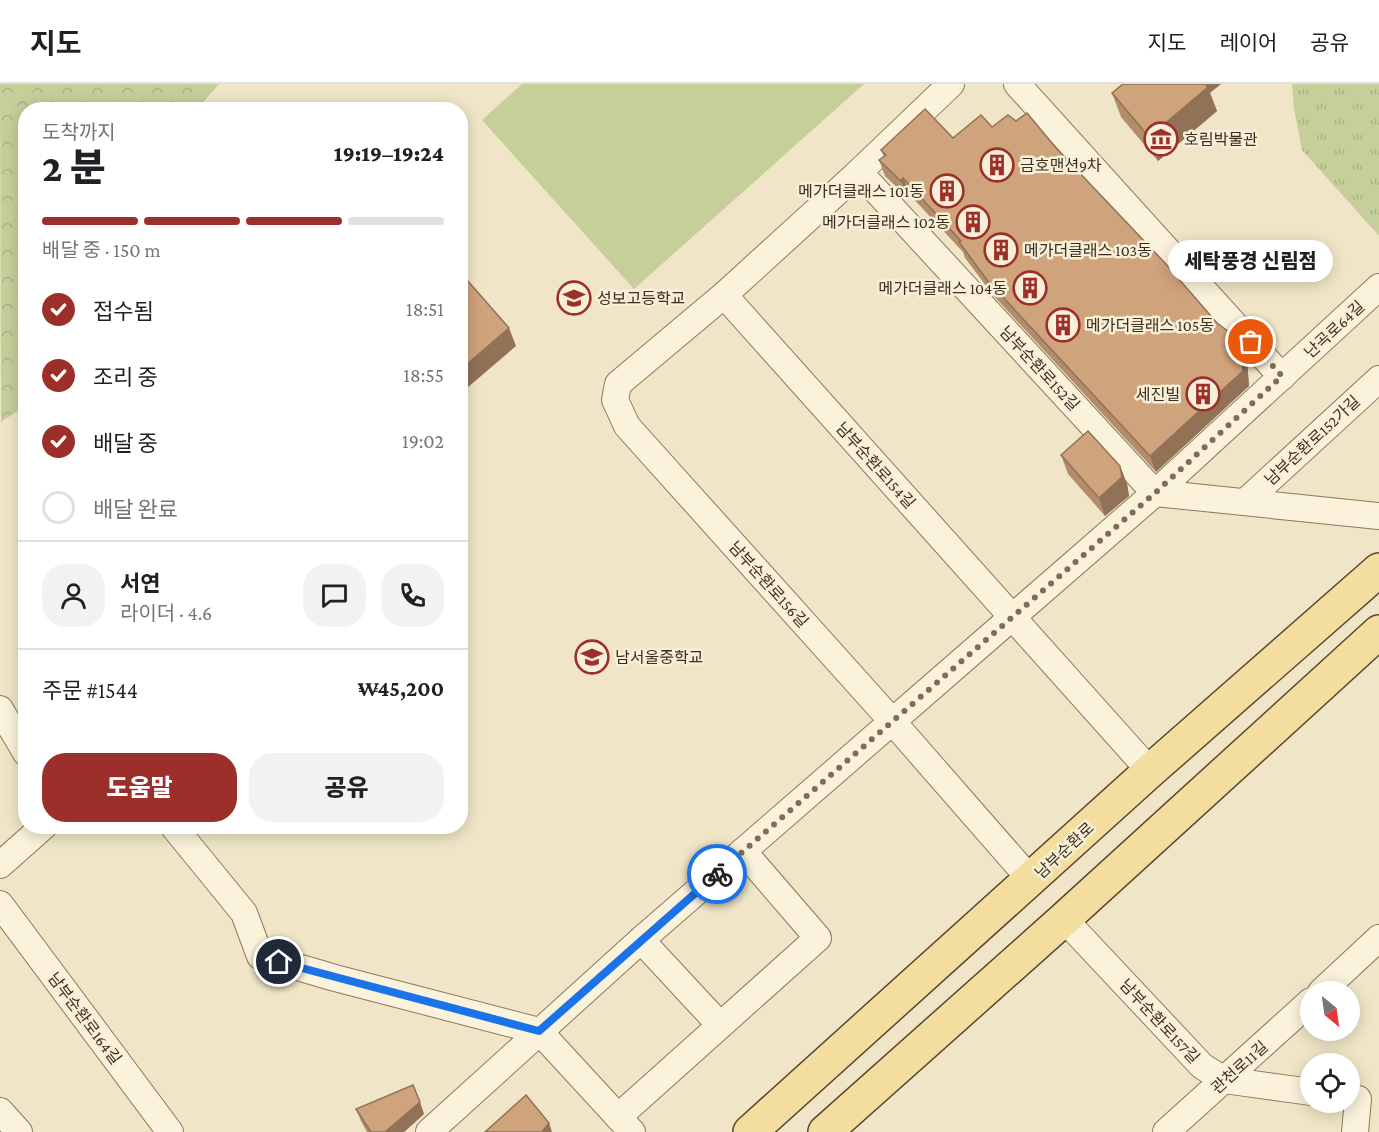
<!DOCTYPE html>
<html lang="ko">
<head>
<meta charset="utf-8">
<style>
	:root { --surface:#fff; --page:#f2f2f2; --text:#202124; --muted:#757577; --line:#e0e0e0; --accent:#9d2f2a }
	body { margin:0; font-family:"Crimson Pro","Noto Sans KR",serif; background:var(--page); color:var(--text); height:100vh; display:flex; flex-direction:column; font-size:22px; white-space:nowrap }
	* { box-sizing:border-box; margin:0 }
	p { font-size:20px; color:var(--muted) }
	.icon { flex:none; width:33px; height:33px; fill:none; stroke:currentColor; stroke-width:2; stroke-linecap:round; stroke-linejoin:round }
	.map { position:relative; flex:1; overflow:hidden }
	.side { position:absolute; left:18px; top:18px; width:450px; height:732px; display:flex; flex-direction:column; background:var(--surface); border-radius:24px; box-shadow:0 3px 15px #0003 }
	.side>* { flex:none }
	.needle { width:39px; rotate:151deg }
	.fabs { position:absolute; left:1300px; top:897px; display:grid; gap:12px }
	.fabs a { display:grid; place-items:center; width:60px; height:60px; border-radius:50%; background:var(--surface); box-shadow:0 3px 15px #0003; font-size:30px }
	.pin { position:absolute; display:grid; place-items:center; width:51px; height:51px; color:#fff; margin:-26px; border:3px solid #fff; border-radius:50%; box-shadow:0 2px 6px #0007 }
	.courier { position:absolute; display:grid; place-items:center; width:60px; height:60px; margin:-30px; border:4px solid #1a73e8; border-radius:50%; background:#fff; color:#222; box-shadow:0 2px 8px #0007 }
	.bubble { position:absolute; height:42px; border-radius:21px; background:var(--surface); box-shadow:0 3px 15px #0003; font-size:20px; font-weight:800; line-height:42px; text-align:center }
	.head em { font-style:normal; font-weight:800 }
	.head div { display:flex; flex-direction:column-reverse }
	.head { display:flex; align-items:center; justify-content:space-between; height:102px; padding:0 24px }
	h1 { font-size:39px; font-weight:800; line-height:45px }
	.bar { display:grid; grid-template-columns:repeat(4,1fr); gap:9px 6px; align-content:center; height:72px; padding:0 24px }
	.bar i { height:8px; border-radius:4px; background:var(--line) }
	.bar .active { background:var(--accent) }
	.bar p { grid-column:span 4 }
	.line { display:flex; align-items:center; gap:15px; padding:0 24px; border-top:2px solid var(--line) }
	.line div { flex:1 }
	.round { display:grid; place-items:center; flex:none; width:63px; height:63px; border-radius:24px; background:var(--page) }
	ol { padding:0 24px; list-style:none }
	li { display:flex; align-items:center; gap:18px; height:66px }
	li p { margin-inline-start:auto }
	li .icon { padding:6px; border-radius:50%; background:var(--accent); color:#fff; stroke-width:4 }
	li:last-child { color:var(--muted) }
	li i { width:33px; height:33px; border:3px solid var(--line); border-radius:50% }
	.cta { display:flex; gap:12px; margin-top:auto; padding:12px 24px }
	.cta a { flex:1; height:69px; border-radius:24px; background:var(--accent); color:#fff; font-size:24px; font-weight:800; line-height:69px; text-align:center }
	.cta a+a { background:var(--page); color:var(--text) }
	header { display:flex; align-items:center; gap:36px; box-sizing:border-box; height:84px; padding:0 30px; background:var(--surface); border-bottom:2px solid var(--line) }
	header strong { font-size:28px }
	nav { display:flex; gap:33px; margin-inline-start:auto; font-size:21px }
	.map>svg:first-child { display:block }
</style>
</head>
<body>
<header>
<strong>지도</strong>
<nav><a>지도</a><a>레이어</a><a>공유</a></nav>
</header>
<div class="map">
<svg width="1379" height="1048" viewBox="0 0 1379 1048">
	<defs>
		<pattern id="forest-crowns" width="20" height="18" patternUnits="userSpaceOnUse" patternTransform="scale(1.5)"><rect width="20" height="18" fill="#c6cf9a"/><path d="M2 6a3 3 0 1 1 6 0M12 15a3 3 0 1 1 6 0" fill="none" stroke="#abb284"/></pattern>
		<pattern id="park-tufts" width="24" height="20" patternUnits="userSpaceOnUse" patternTransform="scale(1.5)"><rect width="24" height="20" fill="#c6cf9a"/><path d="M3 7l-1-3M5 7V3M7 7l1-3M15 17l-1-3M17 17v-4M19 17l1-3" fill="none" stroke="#abb284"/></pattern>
	</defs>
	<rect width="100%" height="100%" fill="#f0e6c7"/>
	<path fill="url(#forest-crowns)" d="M0 0H219L197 25 26 26 25 322 1 338Z"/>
	<path fill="url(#park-tufts)" d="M1292 0H1379V152L1302 66 1294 25Z"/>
	<path fill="#c6cf9a" d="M522 0H864L634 205 482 36Z"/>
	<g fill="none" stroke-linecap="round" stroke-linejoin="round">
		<g stroke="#8d785c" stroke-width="28">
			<g id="minor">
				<path d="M951 0 859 88 1155 409 1379 432"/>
				<path d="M1017 0 1282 293"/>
				<path d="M859 88 724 211 1150 687"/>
				<path d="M724 211 618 300 615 316 627 342 892 637 1031 796"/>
				<path d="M1245 418 1379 295"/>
				<path d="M0 625 26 669"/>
				<path d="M173 742 244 829 260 872 335 894 539 947 632 1048"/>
				<path d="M0 781 44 742"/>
				<path d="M0 820 170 1048"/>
				<path d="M1064 835 1202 982 1224 996 1311 1008"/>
				<path d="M641 856 720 941"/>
				<path d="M1321 908 1379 854"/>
				<path d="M0 1027 19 1048"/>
				<path d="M618 1033 818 854 743 767"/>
				<path d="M429 1048 641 856 1155 409 1379 203"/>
				<path d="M1166 1048 1311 917"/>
				<path d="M1355 1048 1358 1015"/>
			</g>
		</g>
		<g stroke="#5b4630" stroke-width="36">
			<g id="primary">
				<path d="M750 1048 1150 687 1379 486"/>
				<path d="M825 1048 1064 835 1379 548"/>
			</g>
		</g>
		<use href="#minor" stroke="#faf2db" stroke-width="26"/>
		<use href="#primary" stroke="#f3dd9f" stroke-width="33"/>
	</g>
	<g fill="#b28c6b">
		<path d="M1112 9H1210L1217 27 1158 77 1121 33Z"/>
		<path d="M1016 37 1056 64 1217 239 1241 261 1247 276 1249 302 1156 388 993 211 965 174 963 168 909 110 906 112 885 92 879 76 884 73 881 66 953 54Z"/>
		<path d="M1061 371 1120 382 1127 400 1129 412 1105 432 1068 390Z"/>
		<path d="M356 1025 424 1030 404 1048H367L361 1037Z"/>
	</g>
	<g fill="#917257">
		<path d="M1200 0H1221L1210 9 1217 27 1158 77 1149 53Z"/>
		<path d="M903 94 909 110 906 112 901 97Z"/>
		<path d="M509 244 516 262 460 310V286Z"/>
		<path d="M1241 261 1247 276 1249 302 1156 388 1150 372Z"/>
		<path d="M1120 382 1127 400 1129 412 1105 432 1099 414Z"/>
		<path d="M420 1018 424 1030 404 1048H385Z"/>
		<path d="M549 1039 552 1048H542Z"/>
	</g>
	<g fill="#cfa37c" stroke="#917257" stroke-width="1.5">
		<path d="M1123 0H1205L1208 3 1149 53 1112 9Z"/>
		<path d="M925 25 953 54 981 31 992 43 1008 31 1016 37 1027 29 1056 64 1165 179 1217 239 1229 248 1241 261 1243 287 1150 372 987 196 959 158 961 157 903 94 901 97 879 76 886 71 881 66Z"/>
		<path d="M460 188 509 244 460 286Z"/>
		<path d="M1088 347 1120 382 1122 393 1099 414 1061 371Z"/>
		<path d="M413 1001 420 1018 385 1048H371L356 1025Z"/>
		<path d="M526 1011 549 1039 542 1048H485Z"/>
	</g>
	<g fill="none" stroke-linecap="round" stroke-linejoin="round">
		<path stroke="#7c6f5a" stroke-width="6" stroke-dasharray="0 10.8" d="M717 790 1155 409 1282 292 1251 258"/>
		<path stroke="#1a73e8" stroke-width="8" d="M279 878 539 947 717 790"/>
	</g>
	<defs>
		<g id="museum-ring" transform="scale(1.725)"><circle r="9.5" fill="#f7efd7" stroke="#9d2f2a" stroke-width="1.5"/><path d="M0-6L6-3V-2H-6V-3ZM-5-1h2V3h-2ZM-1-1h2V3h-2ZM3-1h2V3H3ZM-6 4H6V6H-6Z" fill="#9d2f2a"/></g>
		<g id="building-ring" transform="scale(1.725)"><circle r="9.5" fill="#f7efd7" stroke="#9d2f2a" stroke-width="1.5"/><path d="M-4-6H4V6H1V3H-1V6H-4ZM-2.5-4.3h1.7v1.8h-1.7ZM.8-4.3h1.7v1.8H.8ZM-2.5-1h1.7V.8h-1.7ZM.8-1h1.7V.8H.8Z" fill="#9d2f2a"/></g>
		<g id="school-ring" transform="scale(1.725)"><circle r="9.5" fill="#f7efd7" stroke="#9d2f2a" stroke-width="1.5"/><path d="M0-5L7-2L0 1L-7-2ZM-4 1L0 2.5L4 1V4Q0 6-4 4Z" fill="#9d2f2a"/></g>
	</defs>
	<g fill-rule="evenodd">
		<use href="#museum-ring" x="1161" y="55"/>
		<use href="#building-ring" x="997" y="81"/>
		<use href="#building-ring" x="947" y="107"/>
		<use href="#building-ring" x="973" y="138"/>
		<use href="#building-ring" x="1001" y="166"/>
		<use href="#building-ring" x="1030" y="204"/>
		<use href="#school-ring" x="574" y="214"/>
		<use href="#building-ring" x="1063" y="241"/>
		<use href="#building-ring" x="1203" y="310"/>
		<use href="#school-ring" x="592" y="573"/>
	</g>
	<g text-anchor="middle" stroke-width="5" stroke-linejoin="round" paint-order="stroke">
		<g font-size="16" fill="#3d2f20" stroke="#f7efd7" text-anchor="start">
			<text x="1184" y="61">호림박물관</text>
			<text x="1020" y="87">금호맨션9차</text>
			<text x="924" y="113" text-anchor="end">메가더클래스 101동</text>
			<text x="950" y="144" text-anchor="end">메가더클래스 102동</text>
			<text x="1024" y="172">메가더클래스 103동</text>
			<text x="1007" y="210" text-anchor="end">메가더클래스 104동</text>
			<text x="597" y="220">성보고등학교</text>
			<text x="1086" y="247">메가더클래스 105동</text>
			<text x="1180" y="316" text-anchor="end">세진빌</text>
			<text x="615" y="579">남서울중학교</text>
		</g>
		<g font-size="16" fill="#3d2f20" stroke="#f7efd7">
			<text transform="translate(1334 245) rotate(-43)" y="6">난곡로64길</text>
			<text transform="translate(1040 284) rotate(47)" y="6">남부순환로152길</text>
			<text transform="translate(1312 356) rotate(-43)" y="6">남부순환로152가길</text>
			<text transform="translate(876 381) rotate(48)" y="6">남부순환로154길</text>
			<text transform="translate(769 500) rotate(48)" y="6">남부순환로156길</text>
			<text transform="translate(1064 766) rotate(-43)" y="6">남부순환로</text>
			<text transform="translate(85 934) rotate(53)" y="6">남부순환로164길</text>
			<text transform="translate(1160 937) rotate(47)" y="6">남부순환로157길</text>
			<text transform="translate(1239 983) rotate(-42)" y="6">관천로11길</text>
		</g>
	</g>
</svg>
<div class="fabs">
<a><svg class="needle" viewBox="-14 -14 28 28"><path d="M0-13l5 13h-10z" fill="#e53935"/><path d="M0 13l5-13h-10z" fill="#757577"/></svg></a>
<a><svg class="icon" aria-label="locate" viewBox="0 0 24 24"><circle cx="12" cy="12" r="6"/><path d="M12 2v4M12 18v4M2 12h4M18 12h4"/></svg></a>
</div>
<div class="pin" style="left:1251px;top:258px;background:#ea580c"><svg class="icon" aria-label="bag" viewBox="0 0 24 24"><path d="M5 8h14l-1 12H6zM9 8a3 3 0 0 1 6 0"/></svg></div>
<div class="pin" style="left:279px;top:878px;background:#1f2937"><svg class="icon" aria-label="home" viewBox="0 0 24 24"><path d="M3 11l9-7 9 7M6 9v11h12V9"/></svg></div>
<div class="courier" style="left:717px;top:790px"><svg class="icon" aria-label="bike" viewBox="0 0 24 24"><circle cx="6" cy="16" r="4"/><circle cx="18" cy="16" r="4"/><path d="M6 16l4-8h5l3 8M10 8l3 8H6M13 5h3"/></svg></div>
<div class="bubble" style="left:1168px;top:156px;width:165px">세탁풍경 신림점</div>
<section class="side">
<div class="head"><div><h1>2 분</h1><p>도착까지</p></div><em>19:19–19:24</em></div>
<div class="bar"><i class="active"></i><i class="active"></i><i class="active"></i><i></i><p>배달 중 · 150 m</p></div>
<ol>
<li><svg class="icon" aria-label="check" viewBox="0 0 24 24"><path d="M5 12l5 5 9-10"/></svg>접수됨<p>18:51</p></li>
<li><svg class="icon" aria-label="check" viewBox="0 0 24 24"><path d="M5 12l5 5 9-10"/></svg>조리 중<p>18:55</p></li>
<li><svg class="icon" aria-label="check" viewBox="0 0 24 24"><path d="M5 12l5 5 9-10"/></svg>배달 중<p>19:02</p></li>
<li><i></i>배달 완료</li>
</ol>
<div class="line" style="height:108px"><a class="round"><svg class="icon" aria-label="person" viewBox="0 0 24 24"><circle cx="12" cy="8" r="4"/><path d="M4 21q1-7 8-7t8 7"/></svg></a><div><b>서연</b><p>라이더 · 4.6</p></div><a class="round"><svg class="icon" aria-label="chat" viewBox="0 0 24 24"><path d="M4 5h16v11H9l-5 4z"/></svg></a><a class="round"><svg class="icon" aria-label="phone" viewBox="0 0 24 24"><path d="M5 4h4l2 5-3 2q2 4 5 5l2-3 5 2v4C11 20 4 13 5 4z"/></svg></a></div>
<div class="line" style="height:78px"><div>주문 #1544</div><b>₩45,200</b></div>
<div class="cta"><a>도움말</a><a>공유</a></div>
</section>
</div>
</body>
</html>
